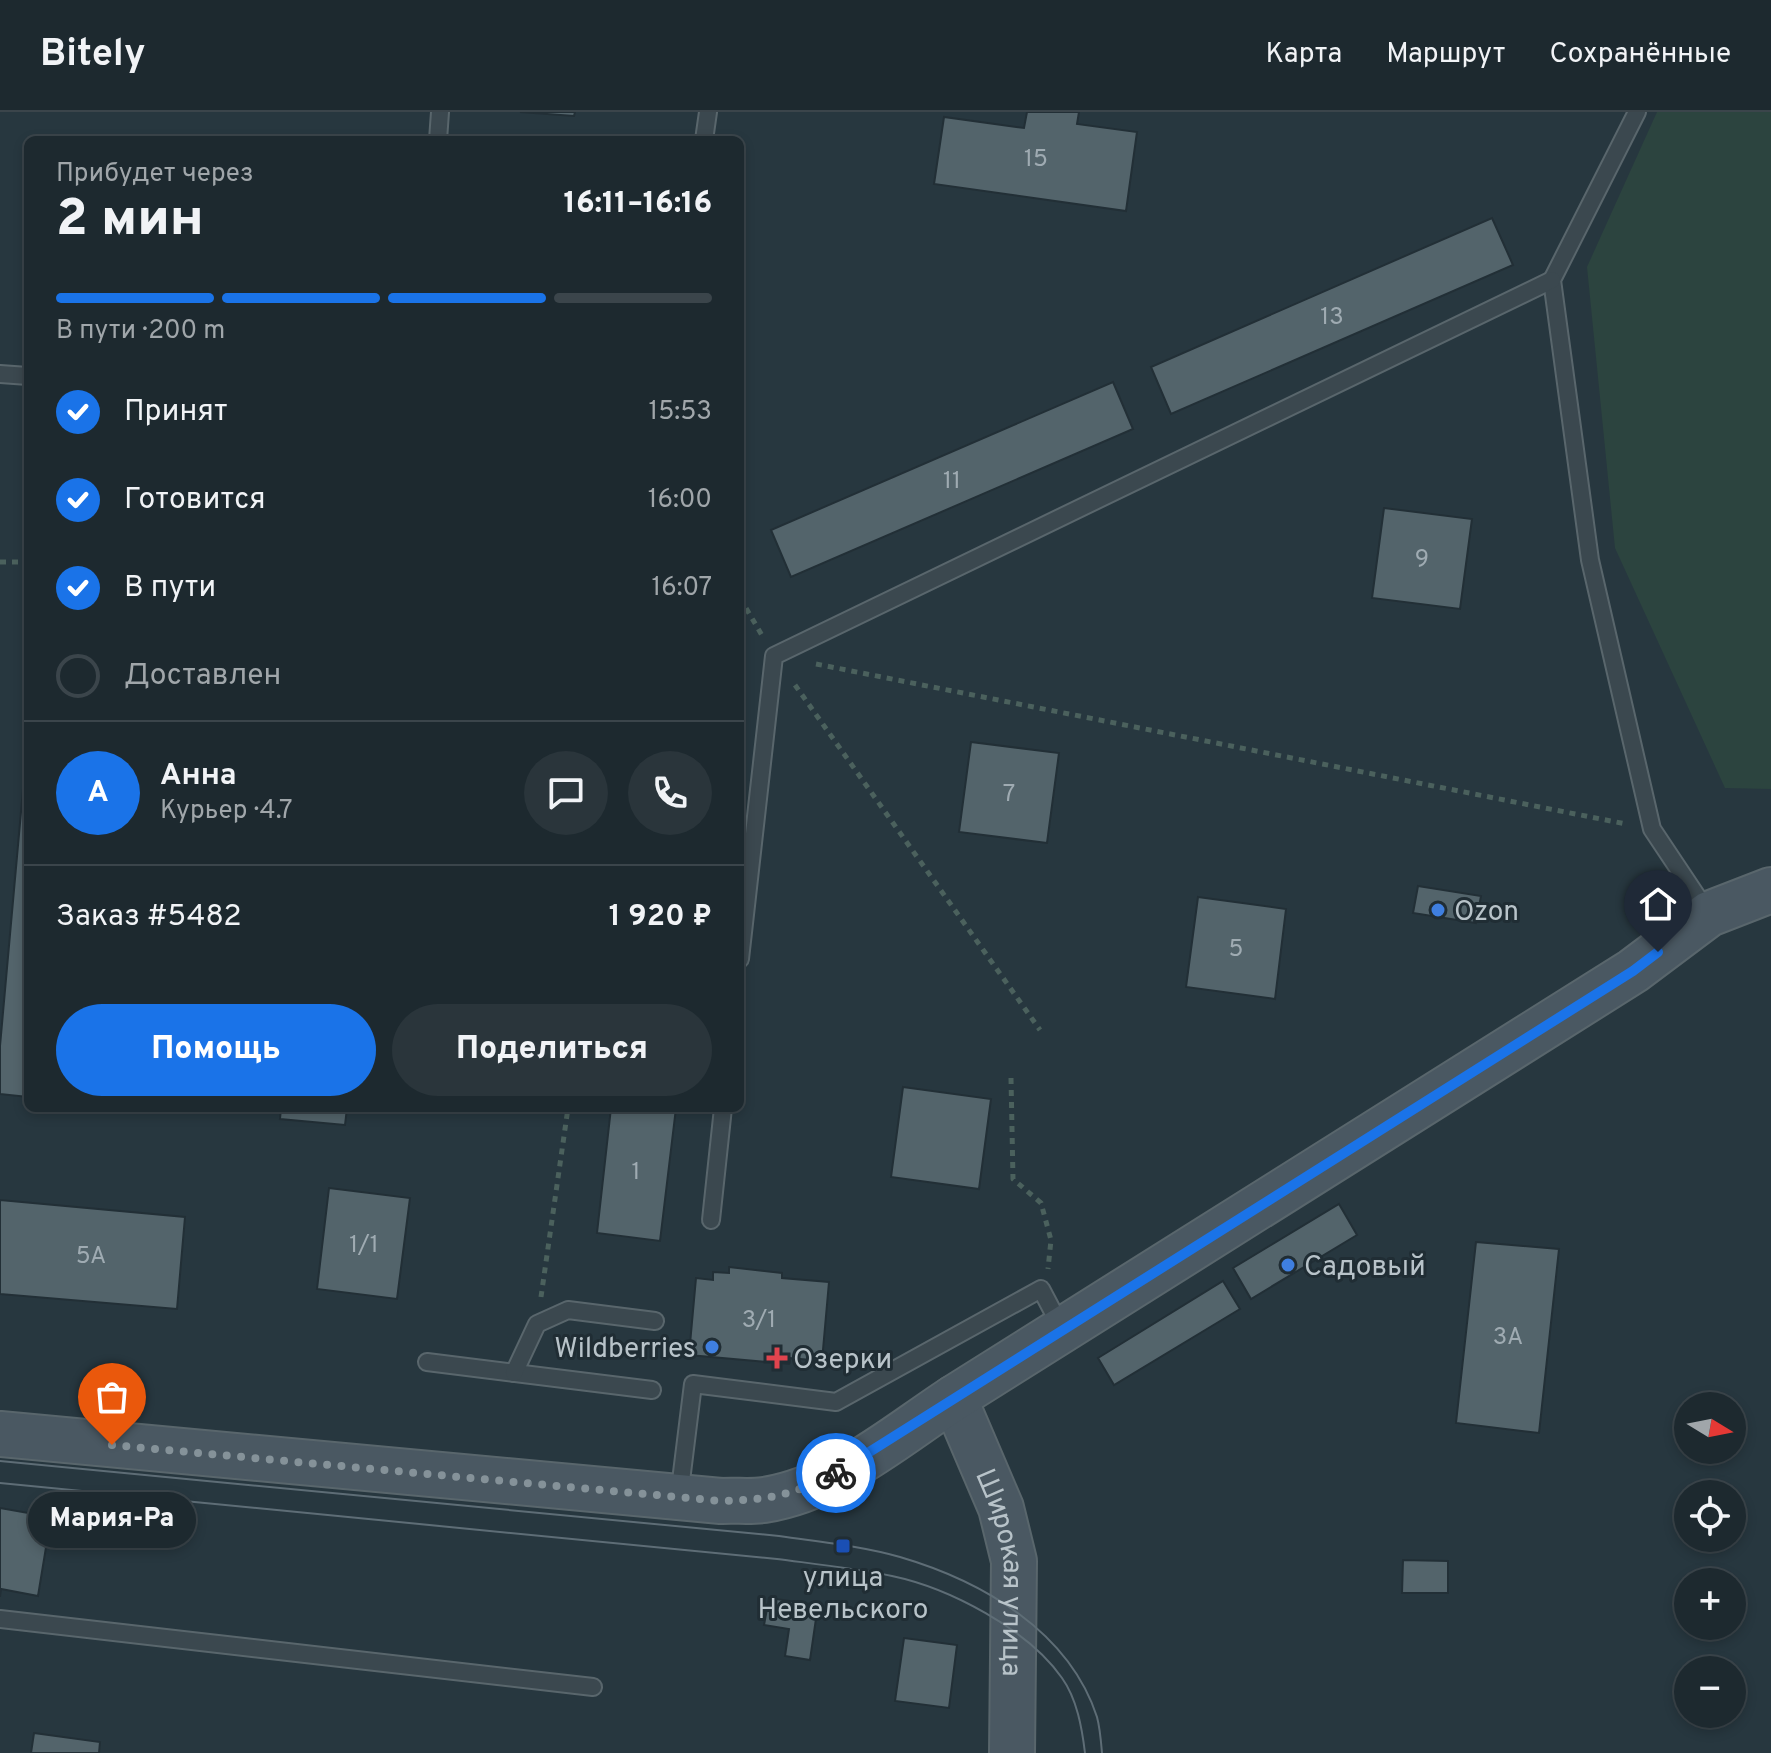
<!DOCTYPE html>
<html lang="ru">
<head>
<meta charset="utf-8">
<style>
	:root { --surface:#1d292f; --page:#2a353b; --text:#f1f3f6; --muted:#a0a6aa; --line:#3b454b; --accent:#1a73e8 }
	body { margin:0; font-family:Overpass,sans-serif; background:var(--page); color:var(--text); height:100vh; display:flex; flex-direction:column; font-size:30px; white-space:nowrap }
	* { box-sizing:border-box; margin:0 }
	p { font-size:26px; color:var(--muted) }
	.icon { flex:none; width:44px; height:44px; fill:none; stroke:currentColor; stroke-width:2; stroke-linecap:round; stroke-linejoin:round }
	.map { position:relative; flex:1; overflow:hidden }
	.panel { position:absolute; left:24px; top:24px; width:720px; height:976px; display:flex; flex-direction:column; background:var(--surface); border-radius:12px; box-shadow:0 4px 12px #0003,0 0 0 2px var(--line) }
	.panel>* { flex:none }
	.needle { width:52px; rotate:100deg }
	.controls { position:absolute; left:1674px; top:1280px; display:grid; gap:16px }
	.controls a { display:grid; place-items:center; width:72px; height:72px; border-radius:50%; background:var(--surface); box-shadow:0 4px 12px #0003,0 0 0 2px var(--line); font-size:40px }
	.pin { position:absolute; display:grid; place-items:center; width:68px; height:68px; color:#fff; margin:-82px -34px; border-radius:50% 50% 50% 0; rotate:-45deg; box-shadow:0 0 8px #0007 }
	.pin .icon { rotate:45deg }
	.courier { position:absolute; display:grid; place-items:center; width:80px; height:80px; margin:-40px; border:6px solid #1a73e8; border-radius:50%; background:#fff; color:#222; box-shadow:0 2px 10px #0007 }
	.bubble { position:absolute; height:56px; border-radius:28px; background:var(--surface); box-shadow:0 4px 12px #0003,0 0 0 2px var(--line); font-size:26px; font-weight:800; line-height:56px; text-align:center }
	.overview em { font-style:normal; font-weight:800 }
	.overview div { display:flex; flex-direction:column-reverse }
	.overview { display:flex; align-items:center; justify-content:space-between; height:136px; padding:0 32px }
	h1 { font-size:52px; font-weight:800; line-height:60px }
	.bar { display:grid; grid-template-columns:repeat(4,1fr); gap:12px 8px; align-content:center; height:96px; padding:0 32px }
	.bar i { height:10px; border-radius:6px; background:var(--line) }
	.bar .on { background:var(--accent) }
	.bar p { grid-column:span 4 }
	.line { display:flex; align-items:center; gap:20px; padding:0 32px; border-top:2px solid var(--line) }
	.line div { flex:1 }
	.round { display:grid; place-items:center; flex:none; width:84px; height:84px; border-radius:42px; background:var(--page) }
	ol { padding:0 32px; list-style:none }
	li { display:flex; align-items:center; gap:24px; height:88px }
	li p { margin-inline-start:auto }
	li .icon { padding:8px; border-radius:50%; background:var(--accent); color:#fff; stroke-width:4 }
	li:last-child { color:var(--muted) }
	li i { width:44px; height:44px; border:4px solid var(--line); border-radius:50% }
	.cta { display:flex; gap:16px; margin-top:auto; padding:16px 32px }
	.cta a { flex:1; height:92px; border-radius:48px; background:var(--accent); color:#fff; font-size:32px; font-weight:800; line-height:92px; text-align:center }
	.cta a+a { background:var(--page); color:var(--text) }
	header { display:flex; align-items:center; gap:48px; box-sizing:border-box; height:112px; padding:0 40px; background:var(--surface); border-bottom:2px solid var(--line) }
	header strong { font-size:38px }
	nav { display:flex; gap:44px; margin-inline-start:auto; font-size:28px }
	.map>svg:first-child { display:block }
</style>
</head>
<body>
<header>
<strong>Bitely</strong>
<nav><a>Карта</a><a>Маршрут</a><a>Сохранённые</a></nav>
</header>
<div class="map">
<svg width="1771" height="1641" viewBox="0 0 1771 1641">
	<rect width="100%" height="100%" fill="#27373f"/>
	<path fill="#2c443f" d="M1657 0H1771V677L1725 676 1615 436 1587 155Z"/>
	<g fill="#53646b" stroke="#222f36" stroke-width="2">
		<path d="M520 0H575L574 4Z"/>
		<path d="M1027 0H1079L1077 12 1137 20 1126 99 934 72 944 5 1024 16Z"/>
		<path d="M1492 106 1513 153 1171 302 1151 255Z"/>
		<path d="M1113 270 1133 317 791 465 771 418Z"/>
		<path d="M1384 396 1472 407 1460 497 1372 486Z"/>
		<path d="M28 622V985L0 982V934Z"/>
		<path d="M971 630 1059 641 1047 731 959 720Z"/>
		<path d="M1418 774 1481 784 1476 811 1413 801Z"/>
		<path d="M1198 785 1286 797 1275 887 1186 875Z"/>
		<path d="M903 975 991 987 979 1077 891 1065Z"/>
		<path d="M281 996H347L345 1013 280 1007Z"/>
		<path d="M611 996H676L660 1129 597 1121Z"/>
		<path d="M329 1076 410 1086 397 1187 317 1177Z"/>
		<path d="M0 1088 185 1105 177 1197 0 1182Z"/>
		<path d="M1339 1092 1357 1123 1251 1187 1233 1156Z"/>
		<path d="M1476 1130 1559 1137 1539 1321 1456 1311Z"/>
		<path d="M729 1155 782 1161V1166L829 1170 822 1249 790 1246 789 1252 689 1243 696 1166 713 1168V1160L729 1161Z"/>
		<path d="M1223 1169 1240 1197 1114 1273 1098 1246Z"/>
		<path d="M0 1396 51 1405 38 1484 1 1477 0 1485Z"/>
		<path d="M1403 1448 1448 1449V1481H1402Z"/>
		<path d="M769 1486 818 1493 810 1548 785 1544 789 1517 764 1513Z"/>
		<path d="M904 1526 957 1533 949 1596 895 1589Z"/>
		<path d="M34 1621 100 1630 99 1641H31Z"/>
	</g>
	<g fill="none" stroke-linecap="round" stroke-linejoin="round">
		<g stroke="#59666c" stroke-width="20">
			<g id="lane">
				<path d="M1637 0 1552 168 1590 448 1652 717 1708 801"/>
				<path d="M438 28 440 0"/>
				<path d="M704 28 708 0"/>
				<path d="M0 262 28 264"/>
				<path d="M740 847 774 544 1552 168"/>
				<path d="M711 1108 723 996"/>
				<path d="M427 1250 652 1278"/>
				<path d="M514 1261 537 1212 568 1198 655 1209"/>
				<path d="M679 1385 693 1272 836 1290 1041 1177 1062 1217"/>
				<path d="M0 1507 593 1575"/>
			</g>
		</g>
		<g stroke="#59666c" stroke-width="48">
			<g id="secondary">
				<path id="s1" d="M954 1286 1001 1396 1014 1449 1012 1641"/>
				<path d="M0 1322 721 1389C735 1388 750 1390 764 1388 835 1377 896 1324 954 1286L1633 859 1709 802 1771 778"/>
			</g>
		</g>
		<g stroke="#4b615d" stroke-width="5" stroke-dasharray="6 6" stroke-linecap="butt">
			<path d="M0 450H28"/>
			<path d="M740 486 763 525"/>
			<path d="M816 552 1626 712"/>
			<path d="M795 573 1040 918"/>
			<path d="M1011 966 1013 1067 1041 1091 1051 1128 1048 1157"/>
			<path d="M541 1185 568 996"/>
		</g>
		<use href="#lane" stroke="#3b484f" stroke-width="16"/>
		<use href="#secondary" stroke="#4a5862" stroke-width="44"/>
		<g stroke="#5e6d76" stroke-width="2">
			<path d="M0 1349 779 1424C819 1430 862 1434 900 1445 982 1469 1069 1519 1097 1605 1100 1616 1101 1629 1102 1641"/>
			<path d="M0 1371 777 1447C815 1452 854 1456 892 1464 949 1476 1028 1517 1062 1566 1077 1587 1082 1616 1085 1641"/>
		</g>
	</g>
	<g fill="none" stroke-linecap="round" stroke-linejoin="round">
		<path stroke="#859299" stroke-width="8" stroke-dasharray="0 14.4" d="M112 1333 721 1389C768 1388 794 1383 836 1361"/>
		<path stroke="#1a73e8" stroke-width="10" d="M836 1361 1633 859 1658 840"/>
	</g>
	<g fill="#3f7fe0" stroke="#202d34" stroke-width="3">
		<circle cx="1438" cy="798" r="8"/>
		<circle cx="1288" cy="1153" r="8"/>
		<circle cx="712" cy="1235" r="8"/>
	</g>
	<path fill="#e0444e" stroke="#202d34" stroke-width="3" d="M773 1234h8v8h8v8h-8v8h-8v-8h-8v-8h8z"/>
	<rect fill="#1a4fb4" stroke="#202d34" stroke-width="3" x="835" y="1426" width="16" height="16" rx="4"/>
	<g text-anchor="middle" stroke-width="6" stroke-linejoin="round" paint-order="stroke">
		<g font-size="24" fill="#9fabb2">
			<text x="1036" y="54">15</text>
			<text x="1332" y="212">13</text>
			<text x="952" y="376">11</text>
			<text x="1422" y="454">9</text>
			<text x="1009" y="689">7</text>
			<text x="1236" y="844">5</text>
			<text x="636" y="1067">1</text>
			<text x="364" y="1140">1/1</text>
			<text x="91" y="1151">5А</text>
			<text x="759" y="1215">3/1</text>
			<text x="1508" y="1232">3А</text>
		</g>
		<g font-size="28" fill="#b8c3c9" stroke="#202d34" text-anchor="start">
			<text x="1454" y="808">Ozon</text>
			<text x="1304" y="1163">Садовый</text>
			<text x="696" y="1245" text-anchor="end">Wildberries</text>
			<text x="793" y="1256">Озерки</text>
			<text x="843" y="1474" text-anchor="middle">улица<tspan x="843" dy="32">Невельского</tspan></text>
		</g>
		<g font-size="28" fill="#b8c3c9" stroke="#202d34">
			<text dy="10" stroke="none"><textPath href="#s1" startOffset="184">Широкая улица</textPath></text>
		</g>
	</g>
</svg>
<div class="controls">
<a><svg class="needle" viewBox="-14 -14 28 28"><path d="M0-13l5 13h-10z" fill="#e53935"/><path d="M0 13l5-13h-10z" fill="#a0a6aa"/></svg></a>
<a><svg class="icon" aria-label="locate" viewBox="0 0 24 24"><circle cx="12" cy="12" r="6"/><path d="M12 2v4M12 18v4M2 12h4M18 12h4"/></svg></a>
<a>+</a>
<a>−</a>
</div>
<div class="pin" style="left:112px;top:1333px;background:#ea580c"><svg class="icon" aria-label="bag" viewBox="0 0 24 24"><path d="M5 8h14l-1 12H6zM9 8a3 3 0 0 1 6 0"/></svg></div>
<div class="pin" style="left:1658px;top:840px;background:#1f2937"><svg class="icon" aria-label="home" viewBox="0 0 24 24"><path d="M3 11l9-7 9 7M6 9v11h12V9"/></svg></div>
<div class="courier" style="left:836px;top:1361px"><svg class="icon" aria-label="bike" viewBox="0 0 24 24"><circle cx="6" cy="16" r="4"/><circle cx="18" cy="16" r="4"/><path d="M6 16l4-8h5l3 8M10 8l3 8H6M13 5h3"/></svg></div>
<div class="bubble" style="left:28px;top:1380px;width:168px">Мария-Ра</div>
<section class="panel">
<div class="overview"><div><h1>2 мин</h1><p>Прибудет через</p></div><em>16:11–16:16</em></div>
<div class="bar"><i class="on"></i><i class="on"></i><i class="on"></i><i></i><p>В пути · 200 m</p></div>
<ol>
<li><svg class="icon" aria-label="check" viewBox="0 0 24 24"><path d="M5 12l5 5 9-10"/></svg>Принят<p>15:53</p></li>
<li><svg class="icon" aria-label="check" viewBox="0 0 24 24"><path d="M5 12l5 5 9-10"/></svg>Готовится<p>16:00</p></li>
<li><svg class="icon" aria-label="check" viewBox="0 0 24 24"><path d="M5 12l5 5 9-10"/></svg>В пути<p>16:07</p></li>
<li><i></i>Доставлен</li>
</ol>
<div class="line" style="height:144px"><b class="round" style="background:var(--accent);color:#fff">А</b><div><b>Анна</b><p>Курьер · 4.7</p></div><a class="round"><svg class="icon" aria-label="chat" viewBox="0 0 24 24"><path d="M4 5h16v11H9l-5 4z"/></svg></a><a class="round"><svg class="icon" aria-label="phone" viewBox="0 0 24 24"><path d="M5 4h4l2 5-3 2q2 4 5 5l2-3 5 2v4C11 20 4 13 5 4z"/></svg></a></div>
<div class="line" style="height:104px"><div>Заказ #5482</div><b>1 920 ₽</b></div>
<div class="cta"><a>Помощь</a><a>Поделиться</a></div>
</section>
</div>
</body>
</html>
